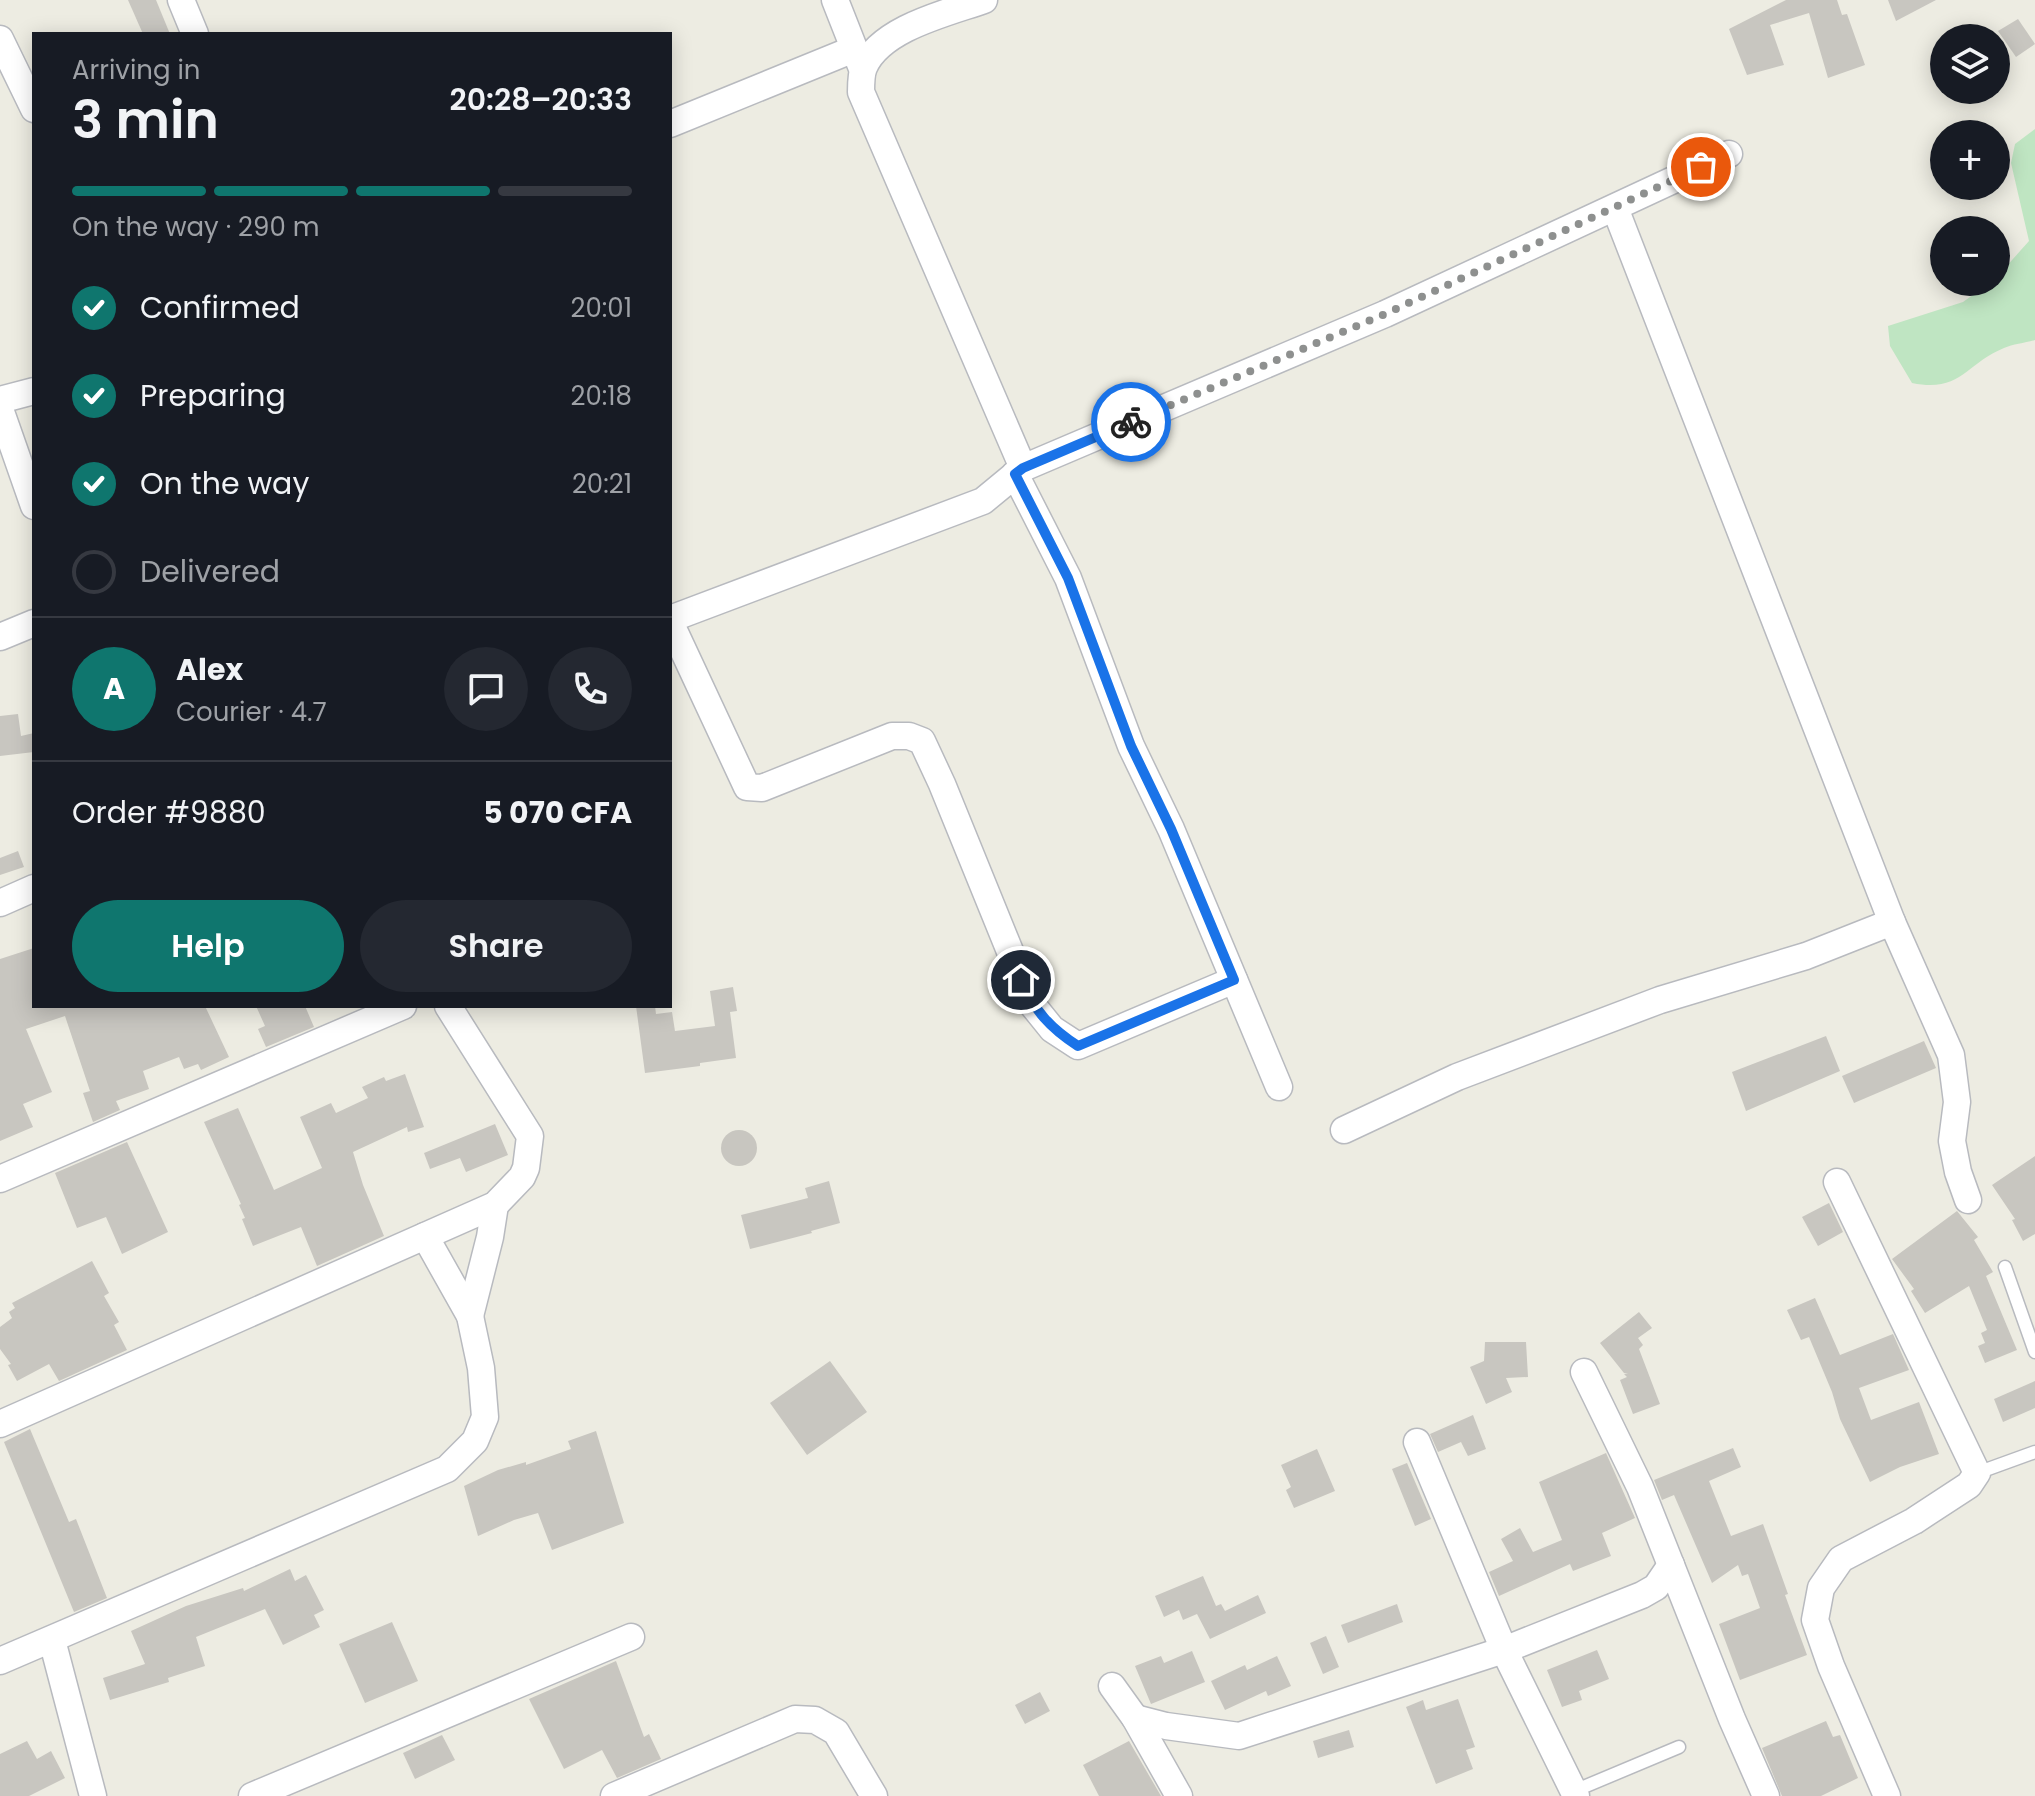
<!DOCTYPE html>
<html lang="en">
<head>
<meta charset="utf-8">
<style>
	:root { --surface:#171b24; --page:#242831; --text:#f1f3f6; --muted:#9ea1a6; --line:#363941; --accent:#0f766e }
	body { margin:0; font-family:Poppins,sans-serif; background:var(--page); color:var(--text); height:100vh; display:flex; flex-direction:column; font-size:30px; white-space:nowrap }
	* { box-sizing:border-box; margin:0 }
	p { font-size:26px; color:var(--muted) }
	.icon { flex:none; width:44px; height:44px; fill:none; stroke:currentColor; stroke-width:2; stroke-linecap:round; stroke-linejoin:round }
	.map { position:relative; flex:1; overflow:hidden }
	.details { position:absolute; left:32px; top:32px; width:640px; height:976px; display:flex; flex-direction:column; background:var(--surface); border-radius:0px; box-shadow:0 4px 20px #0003 }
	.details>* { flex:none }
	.tools { position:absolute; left:1930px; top:24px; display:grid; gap:16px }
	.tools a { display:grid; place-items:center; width:80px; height:80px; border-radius:50%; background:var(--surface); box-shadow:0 4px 20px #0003; font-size:40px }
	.pin { position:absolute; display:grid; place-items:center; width:68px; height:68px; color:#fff; margin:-34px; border:4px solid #fff; border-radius:50%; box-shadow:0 2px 8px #0007 }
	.courier { position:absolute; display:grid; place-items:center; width:80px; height:80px; margin:-40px; border:6px solid #1a73e8; border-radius:50%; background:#fff; color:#222; box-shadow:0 2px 10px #0007 }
	.summary em { font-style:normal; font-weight:600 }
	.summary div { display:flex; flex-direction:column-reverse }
	.summary { display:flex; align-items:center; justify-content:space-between; height:136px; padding:0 40px }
	h1 { font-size:52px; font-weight:600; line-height:60px }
	.bar { display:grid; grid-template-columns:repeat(4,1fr); gap:12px 8px; align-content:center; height:96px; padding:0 40px }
	.bar i { height:10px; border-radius:6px; background:var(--line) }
	.bar .active { background:var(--accent) }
	.bar p { grid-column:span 4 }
	.line { display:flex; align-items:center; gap:20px; padding:0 40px; border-top:2px solid var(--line) }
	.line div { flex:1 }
	.round { display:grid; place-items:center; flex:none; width:84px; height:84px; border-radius:42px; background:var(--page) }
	ol { padding:0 40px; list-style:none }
	li { display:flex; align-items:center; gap:24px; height:88px }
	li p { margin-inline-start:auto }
	li .icon { padding:8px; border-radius:50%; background:var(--accent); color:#fff; stroke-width:4 }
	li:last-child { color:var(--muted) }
	li i { width:44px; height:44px; border:4px solid var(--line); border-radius:50% }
	.cta { display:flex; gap:16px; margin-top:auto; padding:16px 40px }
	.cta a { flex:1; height:92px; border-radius:48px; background:var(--accent); color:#fff; font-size:32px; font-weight:600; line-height:92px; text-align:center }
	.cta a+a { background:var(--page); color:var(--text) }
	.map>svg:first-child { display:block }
</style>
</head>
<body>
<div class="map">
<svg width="2035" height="1796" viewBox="0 0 2035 1796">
	<rect width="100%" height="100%" fill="#edece2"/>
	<path fill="#bfe5c2" d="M2035 129V340C2025 343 2013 344 2004 348 1965 364 1961 393 1912 383L1890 346 1888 326 1963 302 1991 282H1996V278L2029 241 2011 163 2015 144Z"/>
	<g fill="#c8c6c0">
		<path d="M128 0H156L170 34H143Z"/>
		<path d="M1786 0H1837L1842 15 1847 14 1865 65 1828 78 1809 13 1770 25 1784 65 1747 75 1729 29Z"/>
		<path d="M1888 0H1936L1896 21Z"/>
		<path d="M2018 19 2035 44 2016 57 1998 31Z"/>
		<path d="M18 714 21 736 34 733V752L0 756V716Z"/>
		<path d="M18 851 24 867 0 875V858Z"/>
		<path d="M34 948V1006H205L229 1057 201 1070 198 1064 184 1069 179 1057 143 1071 149 1089 116 1101 120 1110 93 1122 83 1093 90 1091 65 1016 26 1029 52 1092 23 1104 33 1127 0 1141V959Z"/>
		<path d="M733 987 737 1011 730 1012 736 1058 700 1063V1066L645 1073 636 1006H655L656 1014 672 1012 675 1031 715 1026 710 991Z"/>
		<path d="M256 1006H305L314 1027 266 1047 258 1029 265 1026Z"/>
		<path d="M1826 1036 1840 1071 1746 1111 1732 1072Z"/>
		<path d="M1924 1041 1936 1068 1854 1103 1842 1076Z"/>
		<path d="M405 1074 424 1127 408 1132 407 1127 353 1152 363 1185 384 1236 317 1266 301 1227 253 1246 242 1219 245 1218 239 1205 241 1204 204 1122 238 1108 274 1190 322 1168 300 1117 331 1103 336 1113 368 1098 362 1087 384 1077 386 1081Z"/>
		<path d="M495 1124 508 1155 466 1172 460 1158 430 1169 424 1153Z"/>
		<circle cx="739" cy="1148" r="18"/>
		<path d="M127 1142 168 1232 122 1254 106 1217 77 1228 55 1173Z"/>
		<path d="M2035 1156V1234L2023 1241 2012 1220 2015 1219 1992 1185Z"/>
		<path d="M829 1181 840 1223 811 1231 812 1233 750 1249 741 1215 808 1198 805 1188Z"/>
		<path d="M1829 1203 1843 1232 1818 1246 1802 1217Z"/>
		<path d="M1957 1211 1978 1237 1974 1240 1993 1272 1986 1276 2017 1350 1985 1363 1978 1346 1985 1343 1981 1333 1987 1330 1969 1286 1925 1313 1911 1291 1914 1289 1892 1259Z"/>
		<path d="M92 1261 109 1293 104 1296 119 1322 114 1325 127 1350 59 1381 49 1364 17 1381 8 1365 11 1364 0 1349V1327L12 1318 9 1312 15 1308 12 1303Z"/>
		<path d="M1815 1298 1840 1355 1893 1334 1909 1370 1859 1388 1871 1420 1919 1402 1939 1454 1900 1467 1870 1482 1840 1419 1832 1392 1809 1337 1801 1340 1787 1310Z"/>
		<path d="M1639 1312 1652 1328 1638 1338 1643 1345 1639 1349 1660 1404 1633 1414 1620 1380 1627 1377 1624 1374 1628 1373H1624L1600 1343Z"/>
		<path d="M1485 1342H1526L1528 1377 1506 1378 1512 1392 1486 1404 1470 1367 1484 1361Z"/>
		<path d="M830 1361 867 1412 807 1455 770 1403Z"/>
		<path d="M2035 1381V1408L2003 1422 1994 1399Z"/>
		<path d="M1473 1415 1486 1449 1468 1456 1461 1442 1438 1452 1430 1434Z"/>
		<path d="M30 1429 69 1522 76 1519 107 1598 74 1612 4 1442Z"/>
		<path d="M596 1431 624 1523 552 1550 538 1513 514 1520 478 1536 464 1486 498 1470 526 1462V1465L571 1449 568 1441Z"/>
		<path d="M1733 1448 1741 1467 1709 1481 1731 1536 1763 1524 1788 1594 1785 1595 1807 1655 1740 1680 1719 1624 1760 1608 1748 1574 1742 1576 1738 1565 1712 1583 1674 1495 1662 1500 1654 1480Z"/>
		<path d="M1317 1449 1335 1491 1294 1508 1286 1490 1291 1487 1281 1465Z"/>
		<path d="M1606 1453 1635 1518 1602 1533 1611 1556 1573 1571 1570 1564 1499 1596 1489 1572 1513 1561 1501 1539 1520 1528 1533 1552 1562 1540 1539 1482Z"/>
		<path d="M1407 1463 1431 1519 1415 1526 1392 1469Z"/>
		<path d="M290 1569 295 1581 306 1575 324 1610 314 1615 320 1627 283 1645 265 1609 196 1637 205 1666 168 1678 169 1682 110 1700 103 1678 145 1664 131 1631 186 1606 243 1588 244 1591Z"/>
		<path d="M1203 1576 1216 1606 1221 1604 1225 1611 1258 1595 1266 1613 1210 1639 1197 1614 1183 1620 1179 1610 1164 1617 1155 1596Z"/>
		<path d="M1397 1604 1403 1622 1348 1643 1341 1625Z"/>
		<path d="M392 1622 418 1681 365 1703 339 1644Z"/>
		<path d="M1326 1636 1339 1667 1323 1674 1310 1643Z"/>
		<path d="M1597 1650 1609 1679 1579 1691 1582 1700 1562 1707 1547 1670Z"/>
		<path d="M1192 1651 1205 1682 1151 1704 1135 1666 1161 1656 1164 1663Z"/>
		<path d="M1277 1656 1291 1686 1268 1696 1266 1691 1225 1710 1211 1681 1245 1665 1247 1670Z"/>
		<path d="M616 1661 644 1737 649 1734 661 1759 617 1778 602 1750 564 1769 529 1699Z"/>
		<path d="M1040 1692 1050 1711 1025 1724 1015 1705Z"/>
		<path d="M1458 1699 1475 1747 1466 1750 1473 1769 1436 1784 1406 1707 1423 1700 1426 1710Z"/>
		<path d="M1826 1721 1833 1737 1840 1735 1858 1778 1821 1796H1782L1762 1748Z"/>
		<path d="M1349 1730 1354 1747 1318 1758 1313 1741Z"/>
		<path d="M442 1735 455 1760 415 1779 403 1753Z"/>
		<path d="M27 1741 37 1759 51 1751 65 1778 29 1796H0V1754Z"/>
		<path d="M1129 1741 1161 1796H1099L1083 1765Z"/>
	</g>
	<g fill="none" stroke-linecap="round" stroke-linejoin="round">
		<g stroke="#b8babf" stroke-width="15">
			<g id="lane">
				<path d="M2005 1267 2035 1352"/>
				<path d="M1977 1473 2035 1452"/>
				<path d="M1574 1791 1679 1747"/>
			</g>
		</g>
		<g stroke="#b8babf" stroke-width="29">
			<g id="street">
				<path d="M181 0 195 34"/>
				<path d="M835 0 861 66"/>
				<path d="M984 0C947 13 881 28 864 67 861 74 861 84 861 92L1023 468"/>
				<path d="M0 39 34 109"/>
				<path d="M670 124 854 49"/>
				<path d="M0 400 34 391"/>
				<path d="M0 409 34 506"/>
				<path d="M1015 474 1068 578 1131 746 1171 829 1279 1087"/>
				<path d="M670 619 983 501 1023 468 1385 314 1729 154"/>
				<path d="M670 622 747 787 762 788 892 736H909L922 741 942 784 1031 1003 1052 1029 1078 1046 1234 980"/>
				<path d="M0 637 34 623"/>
				<path d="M0 903 34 888"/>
				<path d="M1892 922 1951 1055 1957 1102 1952 1141 1958 1172 1968 1200"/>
				<path d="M1344 1130 1457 1077 1660 1000 1806 956 1892 922 1615 208"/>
				<path d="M0 1179 403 1006"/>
				<path d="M1837 1182 1977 1473 1969 1485 1914 1521 1841 1559 1821 1588 1815 1620 1831 1666 1887 1796"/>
				<path d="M470 1316 490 1237 495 1205"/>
				<path d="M1584 1372 1640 1487 1732 1719 1766 1796"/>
				<path d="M0 1424 495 1205 522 1177 526 1168 530 1136 448 1006"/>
				<path d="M1417 1442 1504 1650 1576 1796"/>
				<path d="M52 1640 93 1796"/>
				<path d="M0 1661 447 1469 475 1441 485 1417 481 1368 470 1316 425 1236"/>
				<path d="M1112 1686 1135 1718 1179 1796"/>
				<path d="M1135 1718 1166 1726 1239 1736 1504 1650 1642 1595 1656 1587 1671 1565"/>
				<path d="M252 1796 631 1637"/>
				<path d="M614 1796 795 1719 815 1720 836 1732 874 1796"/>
			</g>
		</g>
		<use href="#lane" stroke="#fff" stroke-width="12"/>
		<use href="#street" stroke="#fff" stroke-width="26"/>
	</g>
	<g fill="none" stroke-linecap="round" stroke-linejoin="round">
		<path stroke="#8e908f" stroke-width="8" stroke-dasharray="0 14.4" d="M1131 422 1385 314 1701 167"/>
		<path stroke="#1a73e8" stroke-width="10" d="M1021 980C1034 1010 1050 1028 1078 1046L1234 980 1171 829 1131 746 1068 578 1015 474 1023 468 1131 422"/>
	</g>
</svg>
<div class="tools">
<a><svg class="icon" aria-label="layers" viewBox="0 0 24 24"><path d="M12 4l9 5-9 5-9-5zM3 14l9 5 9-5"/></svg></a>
<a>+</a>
<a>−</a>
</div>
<div class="pin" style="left:1701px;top:167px;background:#ea580c"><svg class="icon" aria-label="bag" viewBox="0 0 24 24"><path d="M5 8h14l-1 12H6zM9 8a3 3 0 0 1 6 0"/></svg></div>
<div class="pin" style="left:1021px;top:980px;background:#1f2937"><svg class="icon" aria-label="home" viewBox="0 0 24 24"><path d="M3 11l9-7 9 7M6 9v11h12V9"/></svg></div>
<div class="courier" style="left:1131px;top:422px"><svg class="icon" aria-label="bike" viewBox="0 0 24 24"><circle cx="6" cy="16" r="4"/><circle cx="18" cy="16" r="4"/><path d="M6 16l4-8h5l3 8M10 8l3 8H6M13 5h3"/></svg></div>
<section class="details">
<div class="summary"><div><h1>3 min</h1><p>Arriving in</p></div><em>20:28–20:33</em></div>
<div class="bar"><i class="active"></i><i class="active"></i><i class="active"></i><i></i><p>On the way · 290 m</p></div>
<ol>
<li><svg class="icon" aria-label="check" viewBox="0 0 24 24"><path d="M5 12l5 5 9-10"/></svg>Confirmed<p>20:01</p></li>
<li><svg class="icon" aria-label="check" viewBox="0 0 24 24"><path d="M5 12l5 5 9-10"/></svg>Preparing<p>20:18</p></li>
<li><svg class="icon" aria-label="check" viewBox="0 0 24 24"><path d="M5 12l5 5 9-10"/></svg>On the way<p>20:21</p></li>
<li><i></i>Delivered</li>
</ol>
<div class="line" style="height:144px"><b class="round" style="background:var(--accent);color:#fff">A</b><div><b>Alex</b><p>Courier · 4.7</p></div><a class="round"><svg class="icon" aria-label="chat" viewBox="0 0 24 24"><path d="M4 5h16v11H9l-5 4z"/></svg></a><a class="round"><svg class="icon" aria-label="phone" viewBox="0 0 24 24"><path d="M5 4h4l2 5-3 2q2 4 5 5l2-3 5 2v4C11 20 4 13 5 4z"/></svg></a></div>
<div class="line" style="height:104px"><div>Order #9880</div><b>5 070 CFA</b></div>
<div class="cta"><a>Help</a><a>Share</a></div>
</section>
</div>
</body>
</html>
